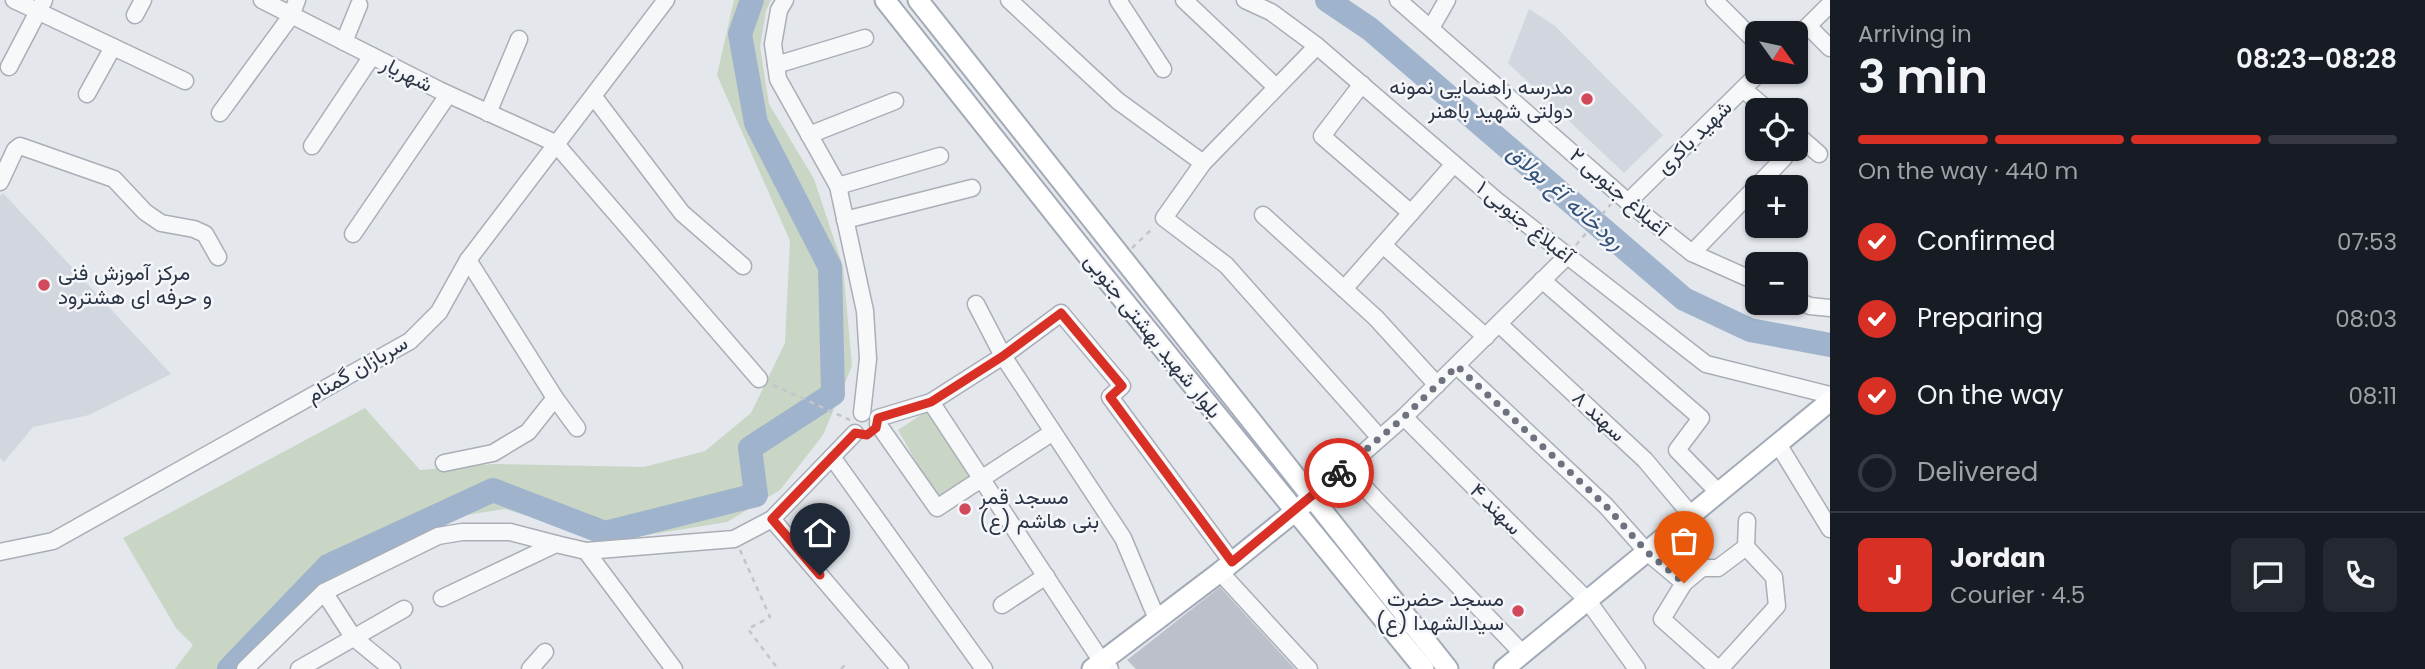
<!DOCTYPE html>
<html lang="en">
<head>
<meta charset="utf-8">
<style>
	:root { --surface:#171b24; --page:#242831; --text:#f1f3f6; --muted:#9ea1a6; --line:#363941; --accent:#d93025 }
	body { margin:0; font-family:Poppins,Vazirmatn,sans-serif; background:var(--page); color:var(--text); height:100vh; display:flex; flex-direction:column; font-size:26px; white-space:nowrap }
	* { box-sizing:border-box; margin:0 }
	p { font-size:23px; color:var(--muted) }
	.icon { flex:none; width:38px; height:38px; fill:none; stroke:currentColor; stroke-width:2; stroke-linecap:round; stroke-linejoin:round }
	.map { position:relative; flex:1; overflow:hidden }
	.sheet { display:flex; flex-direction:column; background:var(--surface); width:595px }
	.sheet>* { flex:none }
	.needle { width:46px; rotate:123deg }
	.controls { position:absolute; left:1745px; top:21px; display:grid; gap:14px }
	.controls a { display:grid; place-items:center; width:63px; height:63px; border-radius:10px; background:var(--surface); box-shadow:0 2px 5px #0004; font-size:35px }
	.pin { position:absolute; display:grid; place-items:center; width:60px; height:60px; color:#fff; margin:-72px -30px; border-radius:50% 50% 50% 0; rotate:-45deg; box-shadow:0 0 7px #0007 }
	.pin .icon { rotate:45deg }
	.courier { position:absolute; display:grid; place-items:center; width:70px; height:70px; margin:-35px; border:5px solid #d93025; border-radius:50%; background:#fff; color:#222; box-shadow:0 2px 9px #0007 }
	.headline em { font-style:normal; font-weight:600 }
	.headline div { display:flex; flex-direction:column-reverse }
	.headline { display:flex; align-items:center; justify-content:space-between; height:119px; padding:0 28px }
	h1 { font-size:46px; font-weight:600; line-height:52px }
	.bar { display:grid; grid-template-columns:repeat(4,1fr); gap:10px 7px; align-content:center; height:84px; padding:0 28px }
	.bar i { height:9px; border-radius:5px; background:var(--line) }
	.bar .current { background:var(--accent) }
	.bar p { grid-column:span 4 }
	.line { display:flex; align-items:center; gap:18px; padding:0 28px; border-top:2px solid var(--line) }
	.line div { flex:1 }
	.round { display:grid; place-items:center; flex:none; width:74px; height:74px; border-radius:10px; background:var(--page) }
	ol { padding:0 28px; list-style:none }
	li { display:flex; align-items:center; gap:21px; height:77px }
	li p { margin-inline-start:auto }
	li .icon { padding:7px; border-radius:50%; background:var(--accent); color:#fff; stroke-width:4 }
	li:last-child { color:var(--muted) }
	li i { width:38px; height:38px; border:4px solid var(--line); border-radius:50% }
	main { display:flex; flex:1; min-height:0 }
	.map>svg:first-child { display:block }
</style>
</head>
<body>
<main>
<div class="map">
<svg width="1830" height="669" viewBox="0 0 1830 669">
	<rect width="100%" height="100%" fill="#e4e7ec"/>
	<g fill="#d2d6de">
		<path d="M1529 9 1555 26 1663 135 1624 173 1508 63Z"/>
		<path d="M3 193 171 374 89 415 33 427 4 462 0 458V196Z"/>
	</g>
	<g fill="#c9d6c5">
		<path d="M734 0H771L766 11 760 47 769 104 814 179 843 266 852 366 823 435 780 490 727 522 610 541 505 509 453 517 329 572 242 669H175L193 645 176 628 123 538 365 408 420 470 493 464 644 467 705 451 751 413 785 343 790 241 717 75Z"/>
		<path d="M930 409 975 480 939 502 898 430Z"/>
	</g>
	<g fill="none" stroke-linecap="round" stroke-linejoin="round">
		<g stroke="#9fb4cc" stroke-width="24">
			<path d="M1327 0 1370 29 1684 299 1750 330 1830 345"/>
			<path d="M229 669 328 566 493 490 605 533 756 495 750 448 833 394 830 267 756 123 740 34 752 0"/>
		</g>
	</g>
	<path fill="#bbc0ca" d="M1220 587 1295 669H1136L1127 660Z"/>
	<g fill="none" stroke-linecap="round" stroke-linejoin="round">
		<g stroke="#a9aeb7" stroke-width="19">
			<g id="minor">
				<path d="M14 0 185 81"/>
				<path d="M262 0 439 90 555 143 759 379"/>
				<path d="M785 0 779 10 773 44 778 79 838 186 865 311 868 359 862 413"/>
				<path d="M1009 0 1118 101 1203 163"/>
				<path d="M1118 0 1163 69"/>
				<path d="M1184 0 1276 87"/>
				<path d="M1245 0 1271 12 1317 46 1496 200 1706 364 1830 395"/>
				<path d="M1398 0 1628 202 1692 253 1757 282"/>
				<path d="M1714 0 1757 43"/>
				<path d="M135 15 143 0"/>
				<path d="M1808 26 1830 48"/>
				<path d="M1431 28 1447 0"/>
				<path d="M1796 38 1830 4"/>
				<path d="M344 42 359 5"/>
				<path d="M1317 46 1203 163 1164 218 1226 265 1380 438"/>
				<path d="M776 65 865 38"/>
				<path d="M9 67 44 0"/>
				<path d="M1362 84 1322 136 1411 213"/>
				<path d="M1743 89 1768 110"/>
				<path d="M87 94 113 47"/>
				<path d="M594 97 682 213 743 266"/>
				<path d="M220 113 291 16 297 0"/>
				<path d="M488 113 519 39"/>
				<path d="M1796 134 1819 154"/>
				<path d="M809 135 895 101"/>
				<path d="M312 146 372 56"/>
				<path d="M0 182 15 150 20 146 114 179 145 212 161 223 194 229 205 234 218 257"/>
				<path d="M838 186 940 156"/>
				<path d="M1628 202 1760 72"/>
				<path d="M1263 215 1376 318 1437 385"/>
				<path d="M845 220 972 188"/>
				<path d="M353 234 448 95"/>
				<path d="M1383 245 1486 337"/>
				<path d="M1692 253 1784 158"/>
				<path d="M468 260 555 398 577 428"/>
				<path d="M1542 280 1701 418 1677 450 1719 493"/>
				<path d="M1344 289 1454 164"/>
				<path d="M1796 300 1810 306 1830 308"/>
				<path d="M976 304 1003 356 1123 538 1157 619"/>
				<path d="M1499 324 1645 460 1692 516"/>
				<path d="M1457 366 1606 506 1647 552 1684 583 1662 619 1718 669"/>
				<path d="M931 402 1102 662 1110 669"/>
				<path d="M1404 417 1588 601 1637 669"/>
				<path d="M878 418 931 402 1003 356 1061 313 1122 386 1110 397 1232 562"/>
				<path d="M878 424 937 508 1053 432"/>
				<path d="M1778 444 1830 529"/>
				<path d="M832 457 984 669"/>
				<path d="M444 463 493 453 528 432 555 398"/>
				<path d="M1346 468 1523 654"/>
				<path d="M1313 497 1404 417 1567 256"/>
				<path d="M772 519 900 669"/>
				<path d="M586 551 674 669"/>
				<path d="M0 552 53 541 410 341 439 312 468 260 666 0"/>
				<path d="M1220 572 1309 669"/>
				<path d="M1684 583 1702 568H1718L1746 547 1747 521"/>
				<path d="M324 592 353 637 392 669"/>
				<path d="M442 598 556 544 586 551 734 539 772 519 855 433"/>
				<path d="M1002 605 1046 576"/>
				<path d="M245 669 324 592 438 536 462 532H510L556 544"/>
				<path d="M299 669 404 609"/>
				<path d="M530 669 545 652"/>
				<path d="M1720 669 1777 606 1774 577 1746 547"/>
			</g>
		</g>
		<g stroke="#a3abb8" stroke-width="23">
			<g id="major">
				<path d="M885 0 1107 280 1424 669"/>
				<path d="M918 0 1448 669"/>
				<path d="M1092 669 1220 572 1304 504"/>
				<path d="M1504 669 1830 401"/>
			</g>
		</g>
		<g stroke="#c2c5cb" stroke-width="2.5" stroke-dasharray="5 5" stroke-linecap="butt">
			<path d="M1576 245 1611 204"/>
			<path d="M1132 248 1153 228"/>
			<path d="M773 385 850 420"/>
			<path d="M740 550 770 617 748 629 778 669"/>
			<path d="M841 669 845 665"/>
		</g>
		<use href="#minor" stroke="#f7f8fa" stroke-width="16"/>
		<use href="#major" stroke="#fff" stroke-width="19"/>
	</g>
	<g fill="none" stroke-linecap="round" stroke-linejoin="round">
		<path stroke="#6c737f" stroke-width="7" stroke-dasharray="0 12.6" d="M1339 473 1404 417 1457 366 1606 506 1647 552 1684 583"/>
		<path stroke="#d93025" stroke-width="9" d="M820 575 772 519 855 433 867 435 876 428 878 418 931 402 1003 356 1061 313 1122 386 1110 397 1232 562 1339 473"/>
	</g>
	<g fill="#d1495b" stroke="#f4f6f9" stroke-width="2.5">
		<circle cx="1587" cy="99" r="7"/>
		<circle cx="44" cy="285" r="7"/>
		<circle cx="965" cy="509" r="7"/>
		<circle cx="1518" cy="611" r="7"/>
	</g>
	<g text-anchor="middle" stroke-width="5" stroke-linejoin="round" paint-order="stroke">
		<g font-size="21" fill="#2b3445" stroke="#f4f6f9">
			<text transform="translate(407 74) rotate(27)" y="7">شهریار</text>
			<text transform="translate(1694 137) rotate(-44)" y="7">شهید باکری</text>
			<text transform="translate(1619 192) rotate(41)" y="7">آغبلاغ جنوبی ۲</text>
			<text transform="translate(1525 222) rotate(39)" y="7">آغبلاغ جنوبی ۱</text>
			<text transform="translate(1153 336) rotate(51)" y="7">بلوار شهید بهشتی جنوبی</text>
			<text transform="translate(357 369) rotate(-30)" y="7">سربازان گمنام</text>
			<text transform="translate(1599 416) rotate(43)" y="7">سهند ۸</text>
			<text transform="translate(1496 509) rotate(45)" y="7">سهند ۴</text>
		</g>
		<g font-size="21" fill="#2b3445" stroke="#f4f6f9" text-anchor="end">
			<text x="1573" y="94">مدرسه راهنمایی نمونه<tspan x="1573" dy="24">دولتی شهید باهنر</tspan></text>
			<text x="58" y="280" text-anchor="start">مرکز آموزش فنی<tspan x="58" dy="24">و حرفه ای هشترود</tspan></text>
			<text x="979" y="504" text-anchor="start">مسجد قمر<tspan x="979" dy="24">بنی هاشم (ع)</tspan></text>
			<text x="1504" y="606">مسجد حضرت<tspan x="1504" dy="24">سیدالشهدا (ع)</tspan></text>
		</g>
		<g font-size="23" font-style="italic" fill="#34527a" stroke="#f4f6f9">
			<text transform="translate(1566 197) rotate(41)" y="8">رودخانه آغ بولاق</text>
		</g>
	</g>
</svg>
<div class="controls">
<a><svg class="needle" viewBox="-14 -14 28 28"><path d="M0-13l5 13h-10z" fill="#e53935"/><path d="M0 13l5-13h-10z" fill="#9ea1a6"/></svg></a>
<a><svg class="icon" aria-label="locate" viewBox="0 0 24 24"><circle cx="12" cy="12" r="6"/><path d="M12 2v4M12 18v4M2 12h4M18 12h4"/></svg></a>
<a>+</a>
<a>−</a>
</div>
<div class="pin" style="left:1684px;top:583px;background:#ea580c"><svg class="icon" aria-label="bag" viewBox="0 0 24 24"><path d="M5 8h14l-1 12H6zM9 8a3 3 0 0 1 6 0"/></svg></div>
<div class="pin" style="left:820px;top:575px;background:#1f2937"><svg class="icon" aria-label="home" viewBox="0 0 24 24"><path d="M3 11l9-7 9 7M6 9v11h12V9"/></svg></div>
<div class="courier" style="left:1339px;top:473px"><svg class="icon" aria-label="bike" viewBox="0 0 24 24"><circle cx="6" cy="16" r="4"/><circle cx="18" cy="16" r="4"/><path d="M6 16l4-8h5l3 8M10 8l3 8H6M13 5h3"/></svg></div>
</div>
<section class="sheet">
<div class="headline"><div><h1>3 min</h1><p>Arriving in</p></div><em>08:23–08:28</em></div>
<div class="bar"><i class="current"></i><i class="current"></i><i class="current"></i><i></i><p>On the way · 440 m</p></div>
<ol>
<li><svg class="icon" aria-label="check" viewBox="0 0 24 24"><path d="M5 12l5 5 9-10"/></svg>Confirmed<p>07:53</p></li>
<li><svg class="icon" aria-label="check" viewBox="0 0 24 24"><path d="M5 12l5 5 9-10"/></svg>Preparing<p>08:03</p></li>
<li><svg class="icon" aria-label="check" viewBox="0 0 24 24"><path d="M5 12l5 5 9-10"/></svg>On the way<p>08:11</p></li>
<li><i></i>Delivered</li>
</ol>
<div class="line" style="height:126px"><b class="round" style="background:var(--accent);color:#fff">J</b><div><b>Jordan</b><p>Courier · 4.5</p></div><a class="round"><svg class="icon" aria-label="chat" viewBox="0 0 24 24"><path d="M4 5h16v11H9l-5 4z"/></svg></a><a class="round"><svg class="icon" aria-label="phone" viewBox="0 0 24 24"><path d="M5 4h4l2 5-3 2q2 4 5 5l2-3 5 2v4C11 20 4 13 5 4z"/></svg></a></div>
</section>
</main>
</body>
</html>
